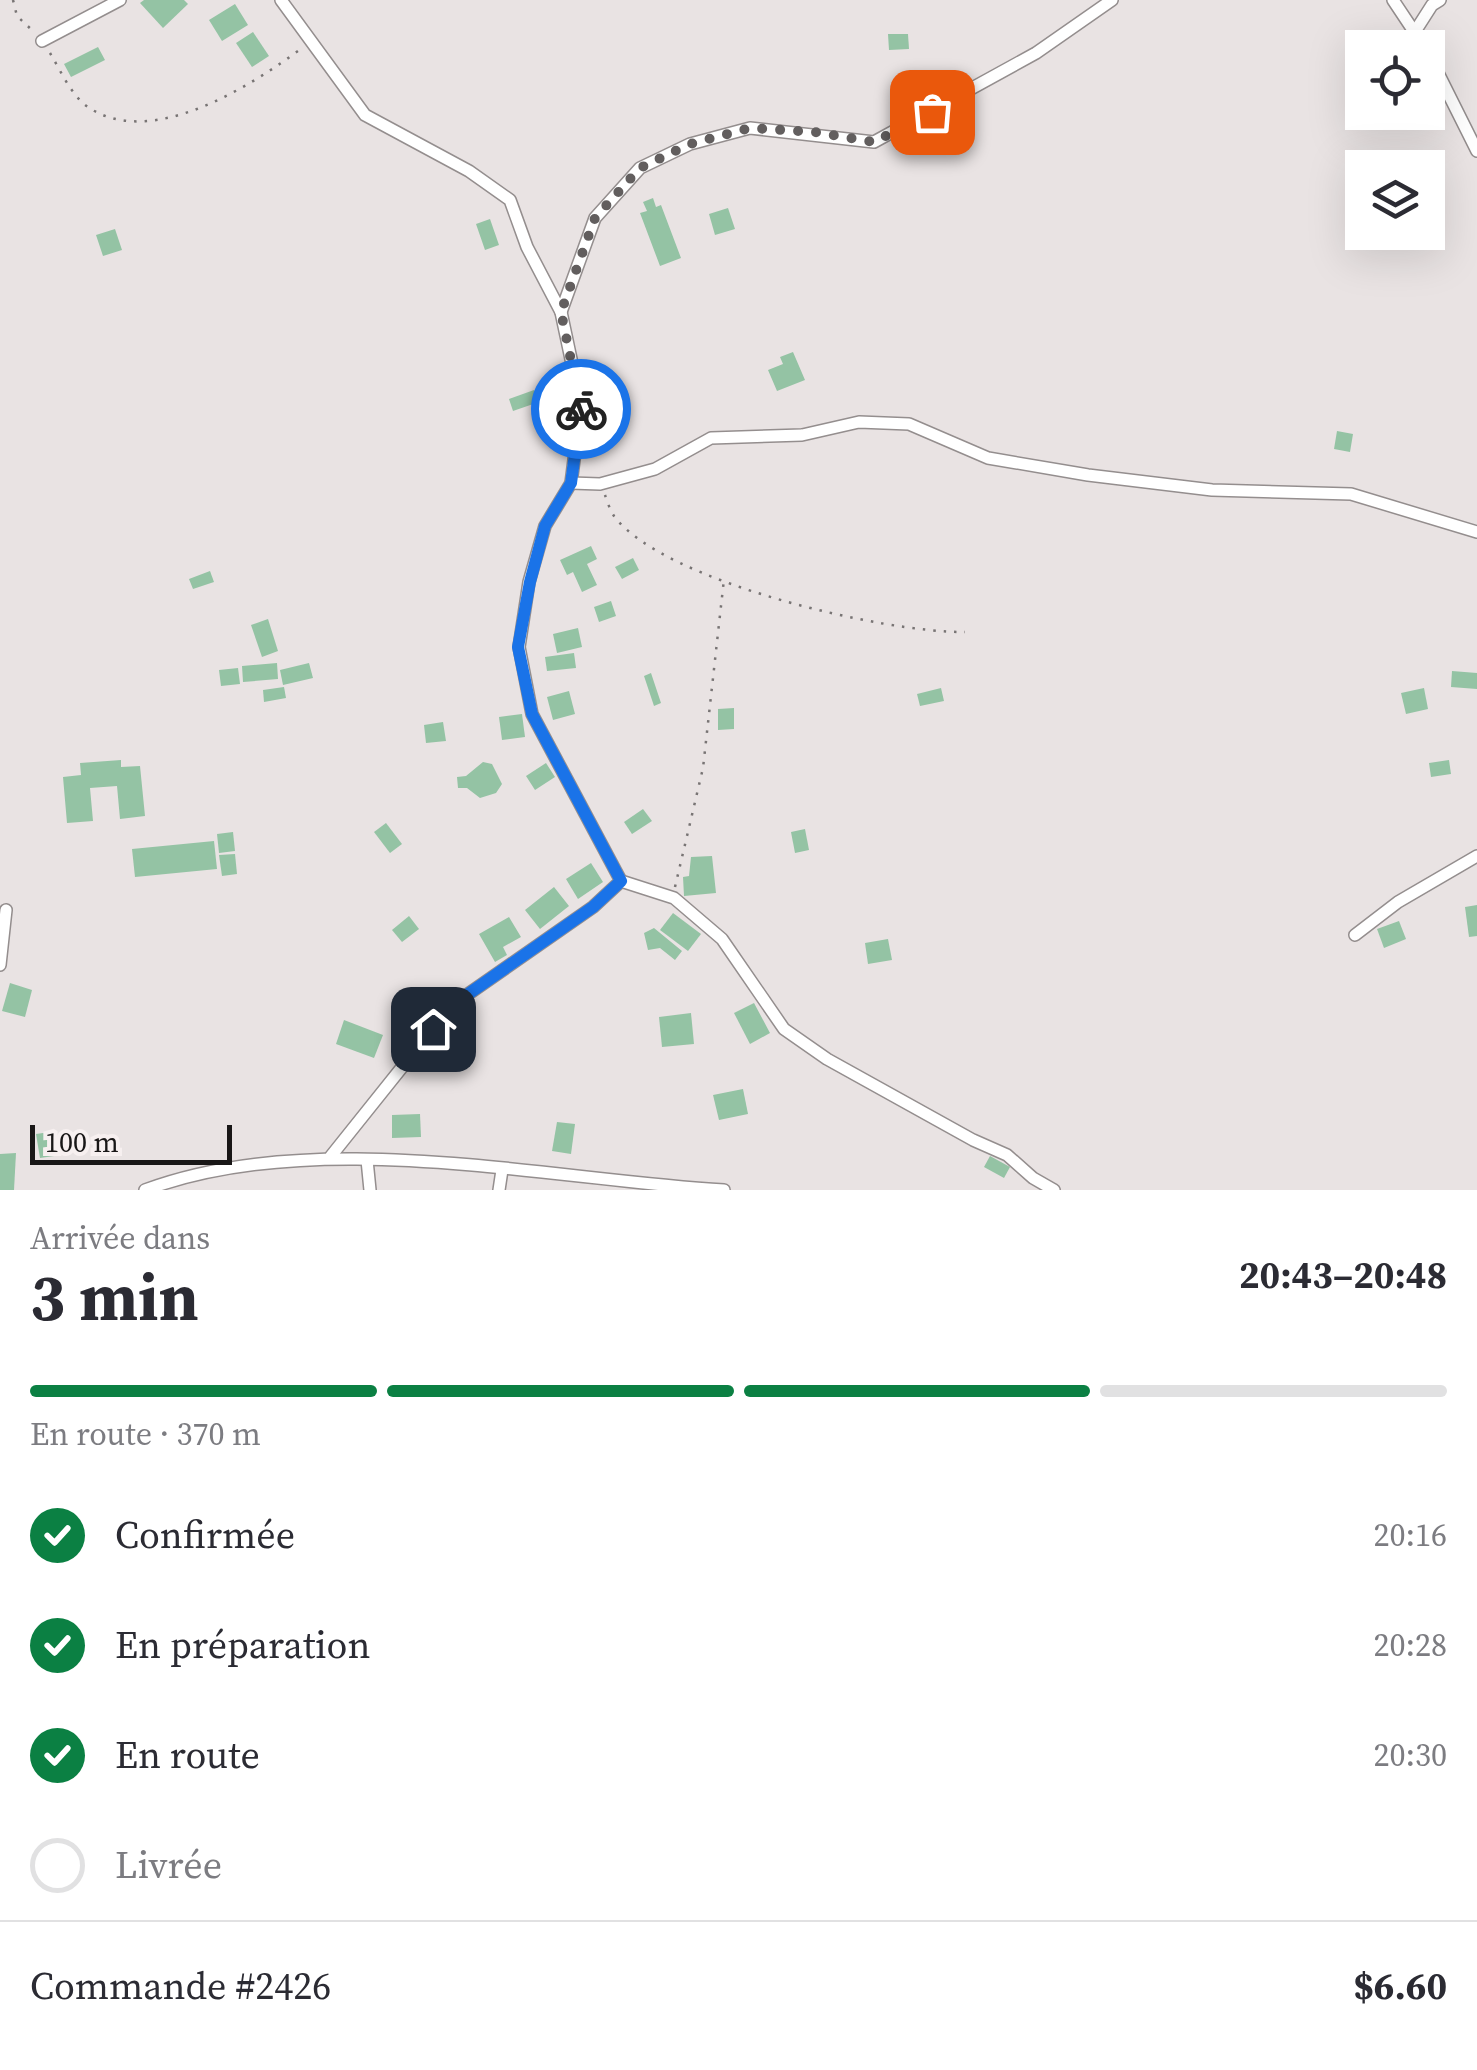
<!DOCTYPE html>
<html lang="fr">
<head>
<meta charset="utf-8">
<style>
	:root { --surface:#fff; --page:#f7f7f7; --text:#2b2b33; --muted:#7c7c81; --line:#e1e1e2; --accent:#0b8043 }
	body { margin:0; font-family:"Source Serif 4",serif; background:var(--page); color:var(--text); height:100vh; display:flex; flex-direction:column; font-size:38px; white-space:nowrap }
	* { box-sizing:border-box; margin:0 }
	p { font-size:32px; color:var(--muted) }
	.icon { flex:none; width:55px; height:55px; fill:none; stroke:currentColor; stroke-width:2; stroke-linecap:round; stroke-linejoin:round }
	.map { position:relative; height:1190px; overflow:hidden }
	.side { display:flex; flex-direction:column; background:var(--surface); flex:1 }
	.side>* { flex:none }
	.buttons { position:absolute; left:1345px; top:30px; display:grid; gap:20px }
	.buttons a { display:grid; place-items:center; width:100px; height:100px; border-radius:0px; background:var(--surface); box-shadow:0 10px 40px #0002; font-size:50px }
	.scale { position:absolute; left:30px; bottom:25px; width:202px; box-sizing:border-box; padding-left:10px; border:5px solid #191717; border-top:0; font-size:28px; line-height:35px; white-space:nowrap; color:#191717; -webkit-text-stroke:8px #f7f0f0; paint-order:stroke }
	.pin { position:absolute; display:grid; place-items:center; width:85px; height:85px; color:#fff; margin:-42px; border-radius:20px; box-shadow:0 5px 15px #0006 }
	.courier { position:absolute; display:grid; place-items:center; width:100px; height:100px; margin:-50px; border:8px solid #1a73e8; border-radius:50%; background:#fff; color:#222; box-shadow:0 2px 12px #0007 }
	.summary em { font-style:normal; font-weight:700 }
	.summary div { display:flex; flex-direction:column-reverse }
	.summary { display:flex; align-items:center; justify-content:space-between; height:170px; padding:0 30px }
	h1 { font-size:65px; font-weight:700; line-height:75px }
	.bar { display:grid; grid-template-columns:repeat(4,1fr); gap:15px 10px; align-content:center; height:120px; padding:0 30px }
	.bar i { height:12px; border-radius:8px; background:var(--line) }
	.bar .current { background:var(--accent) }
	.bar p { grid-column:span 4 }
	.line { display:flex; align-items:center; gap:25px; padding:0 30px; border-top:2px solid var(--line) }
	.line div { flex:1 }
	ol { padding:0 30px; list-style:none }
	li { display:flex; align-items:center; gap:30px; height:110px }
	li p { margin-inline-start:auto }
	li .icon { padding:10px; border-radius:50%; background:var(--accent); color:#fff; stroke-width:4 }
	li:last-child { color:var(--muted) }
	li i { width:55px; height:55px; border:5px solid var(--line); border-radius:50% }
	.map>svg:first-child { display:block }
</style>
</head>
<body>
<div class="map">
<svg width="1477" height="1190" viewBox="0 0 1477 1190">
	<rect width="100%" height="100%" fill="#e9e3e3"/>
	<g fill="#94c3a4">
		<path d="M144 0H184L188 4 163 28 140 3Z"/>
		<path d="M235 4 248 25 222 41 209 20Z"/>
		<path d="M253 32 269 56 252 67 236 43Z"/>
		<path d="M888 34H908L909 49 889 50Z"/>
		<path d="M98 47 105 60 71 77 64 64Z"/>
		<path d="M653 198 656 207 661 205 681 258 660 266 640 213 647 211 643 202Z"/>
		<path d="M728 208 735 229 715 235 709 214Z"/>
		<path d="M490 219 499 245 485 250 476 224Z"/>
		<path d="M115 229 122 250 103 256 96 235Z"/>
		<path d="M793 352 805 380 777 391 768 370 783 364 780 357Z"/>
		<path d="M534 390 539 402 513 411 509 399Z"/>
		<path d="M1337 431 1353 434 1350 452 1334 449Z"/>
		<path d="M591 546 597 559 587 564 597 585 582 592 573 572 567 575 560 560Z"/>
		<path d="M633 558 639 570 622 579 615 567Z"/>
		<path d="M210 571 214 582 193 589 189 579Z"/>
		<path d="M611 601 616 616 599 622 594 607Z"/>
		<path d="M268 619 278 651 262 657 251 625Z"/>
		<path d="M578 628 582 647 557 653 553 634Z"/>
		<path d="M574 653 576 668 547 671 545 657Z"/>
		<path d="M277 663 278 679 243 682 242 666Z"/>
		<path d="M309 663 313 678 283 685 280 670Z"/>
		<path d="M238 668 240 684 221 686 219 670Z"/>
		<path d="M1452 671 1477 673V689L1451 687Z"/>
		<path d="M651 673 661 703 654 706 644 676Z"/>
		<path d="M284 687 286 698 264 702 263 690Z"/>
		<path d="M941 688 944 701 920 706 917 694Z"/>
		<path d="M1424 688 1428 709 1406 714 1401 693Z"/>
		<path d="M569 691 575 714 553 720 547 697Z"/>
		<path d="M734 708V729L718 730V709Z"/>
		<path d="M522 714 525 737 502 740 499 717Z"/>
		<path d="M443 722 446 741 426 743 424 725Z"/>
		<path d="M121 760V767L140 766 145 816 120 819 117 786 90 788 93 821 67 823 63 777 81 775 80 763Z"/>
		<path d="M1449 760 1451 774 1431 777 1429 763Z"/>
		<path d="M483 762 492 764 502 784 496 793 480 798 467 788H458L457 777 466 776Z"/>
		<path d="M546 763 555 777 535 790 526 776Z"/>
		<path d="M643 809 652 821 632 834 624 822Z"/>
		<path d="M386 823 402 844 390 853 374 832Z"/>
		<path d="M805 829 809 850 795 853 791 832Z"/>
		<path d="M233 832 235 851 219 853 217 834Z"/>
		<path d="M214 841 217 869 135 877 132 849Z"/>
		<path d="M235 854 237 874 222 876 219 855Z"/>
		<path d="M712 856 716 893 684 896 683 877 689 876 691 857Z"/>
		<path d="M591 863 603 882 578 899 566 879Z"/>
		<path d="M554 887 569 906 540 929 525 910Z"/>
		<path d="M1477 905V936L1469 937 1465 907Z"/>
		<path d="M673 913 701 934 688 951 660 930Z"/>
		<path d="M409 916 419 929 402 942 392 930Z"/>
		<path d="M509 917 521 937 503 947 507 955 495 962 479 934Z"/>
		<path d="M1399 921 1406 939 1384 948 1377 929Z"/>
		<path d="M654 928 682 951 675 960 660 948 648 950 644 933Z"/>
		<path d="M888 939 892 960 868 964 865 943Z"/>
		<path d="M10 983 32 990 25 1017 2 1011Z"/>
		<path d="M754 1003 770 1033 750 1044 734 1013Z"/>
		<path d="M691 1013 694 1044 662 1047 659 1017Z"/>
		<path d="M344 1020 383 1035 374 1058 336 1044Z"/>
		<path d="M743 1089 748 1114 719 1120 713 1095Z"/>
		<path d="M420 1114 421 1137 392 1138V1115Z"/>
		<path d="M557 1122 575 1124 571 1154 552 1151Z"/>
		<path d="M50 1132 54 1156 40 1158 36 1134Z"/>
		<path d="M16 1153 14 1190H0V1154Z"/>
		<path d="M990 1156 1010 1167 1004 1178 984 1167Z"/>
	</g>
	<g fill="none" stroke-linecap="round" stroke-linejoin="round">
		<g stroke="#948e8e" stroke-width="14">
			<g id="street">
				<path d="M281 0 365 115 469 171 510 200 527 247 561 312 581 406 571 483 545 526 529 582 519 647 532 714 621 881 593 907 451 1006 331 1156"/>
				<path d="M1393 0 1425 48"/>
				<path d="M1416 30 1432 5 1440 0"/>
				<path d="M42 41 120 0"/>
				<path d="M1428 53 1477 151"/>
				<path d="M561 312 595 218 640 168 690 144 750 128 874 142 1036 53 1112 0"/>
				<path d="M571 483 600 484 655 469 711 438 802 435 859 422 909 424 988 458 1088 475 1212 490 1351 494 1477 532"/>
				<path d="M621 881 674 898 722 939 784 1029 827 1059 973 1140 1007 1155 1033 1178 1054 1190"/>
				<path d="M1355 935 1398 902 1477 856"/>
				<path d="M0 965 6 910"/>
				<path d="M367 1160 370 1190"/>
				<path d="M145 1190C318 1126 543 1179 724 1190"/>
				<path d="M499 1190 502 1170"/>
			</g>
		</g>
		<g stroke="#787474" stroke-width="2.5" stroke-dasharray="2.5 8" stroke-linecap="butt">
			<path d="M13 0 17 16 33 31"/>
			<path d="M50 53C61 71 72 98 91 109 154 148 251 86 302 48"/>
			<path d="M605 495C607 501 610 510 614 516 663 582 885 633 965 632"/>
			<path d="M675 887 703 768 724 579"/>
		</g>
		<use href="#street" stroke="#fff" stroke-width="11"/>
	</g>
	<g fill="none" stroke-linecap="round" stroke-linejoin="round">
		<path stroke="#625e5e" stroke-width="10" stroke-dasharray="0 18" d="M581 409 561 312 595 218 640 168 690 144 750 128 815 132 874 142 932 112"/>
		<path stroke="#1a73e8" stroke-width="12" d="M433 1029 451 1006 593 907 621 881 532 714 518 647 530 582 545 526 571 483 581 409"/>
	</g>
</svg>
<div class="buttons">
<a><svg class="icon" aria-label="locate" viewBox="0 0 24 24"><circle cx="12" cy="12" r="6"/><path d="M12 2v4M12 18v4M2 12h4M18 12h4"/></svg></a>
<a><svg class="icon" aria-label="layers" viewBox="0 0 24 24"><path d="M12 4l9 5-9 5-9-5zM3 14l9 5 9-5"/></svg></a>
</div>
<div class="scale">100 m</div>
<div class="pin" style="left:932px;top:112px;background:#ea580c"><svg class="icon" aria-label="bag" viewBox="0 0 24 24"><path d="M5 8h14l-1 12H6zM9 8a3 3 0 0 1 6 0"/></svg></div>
<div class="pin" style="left:433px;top:1029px;background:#1f2937"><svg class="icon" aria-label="home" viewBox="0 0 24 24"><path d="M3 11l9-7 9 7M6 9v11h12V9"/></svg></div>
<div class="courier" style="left:581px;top:409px"><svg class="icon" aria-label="bike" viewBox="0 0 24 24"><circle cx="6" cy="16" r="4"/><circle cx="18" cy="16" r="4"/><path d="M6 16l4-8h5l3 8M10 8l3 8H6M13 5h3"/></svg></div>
</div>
<section class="side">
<div class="summary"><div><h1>3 min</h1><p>Arrivée dans</p></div><em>20:43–20:48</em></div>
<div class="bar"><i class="current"></i><i class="current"></i><i class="current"></i><i></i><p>En route · 370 m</p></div>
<ol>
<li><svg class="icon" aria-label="check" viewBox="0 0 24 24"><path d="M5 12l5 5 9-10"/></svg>Confirmée<p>20:16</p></li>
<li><svg class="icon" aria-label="check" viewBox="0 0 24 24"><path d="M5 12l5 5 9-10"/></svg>En préparation<p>20:28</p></li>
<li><svg class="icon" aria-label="check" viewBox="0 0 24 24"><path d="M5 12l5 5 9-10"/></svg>En route<p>20:30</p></li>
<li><i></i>Livrée</li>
</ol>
<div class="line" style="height:130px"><div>Commande #2426</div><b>$6.60</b></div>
</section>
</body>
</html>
